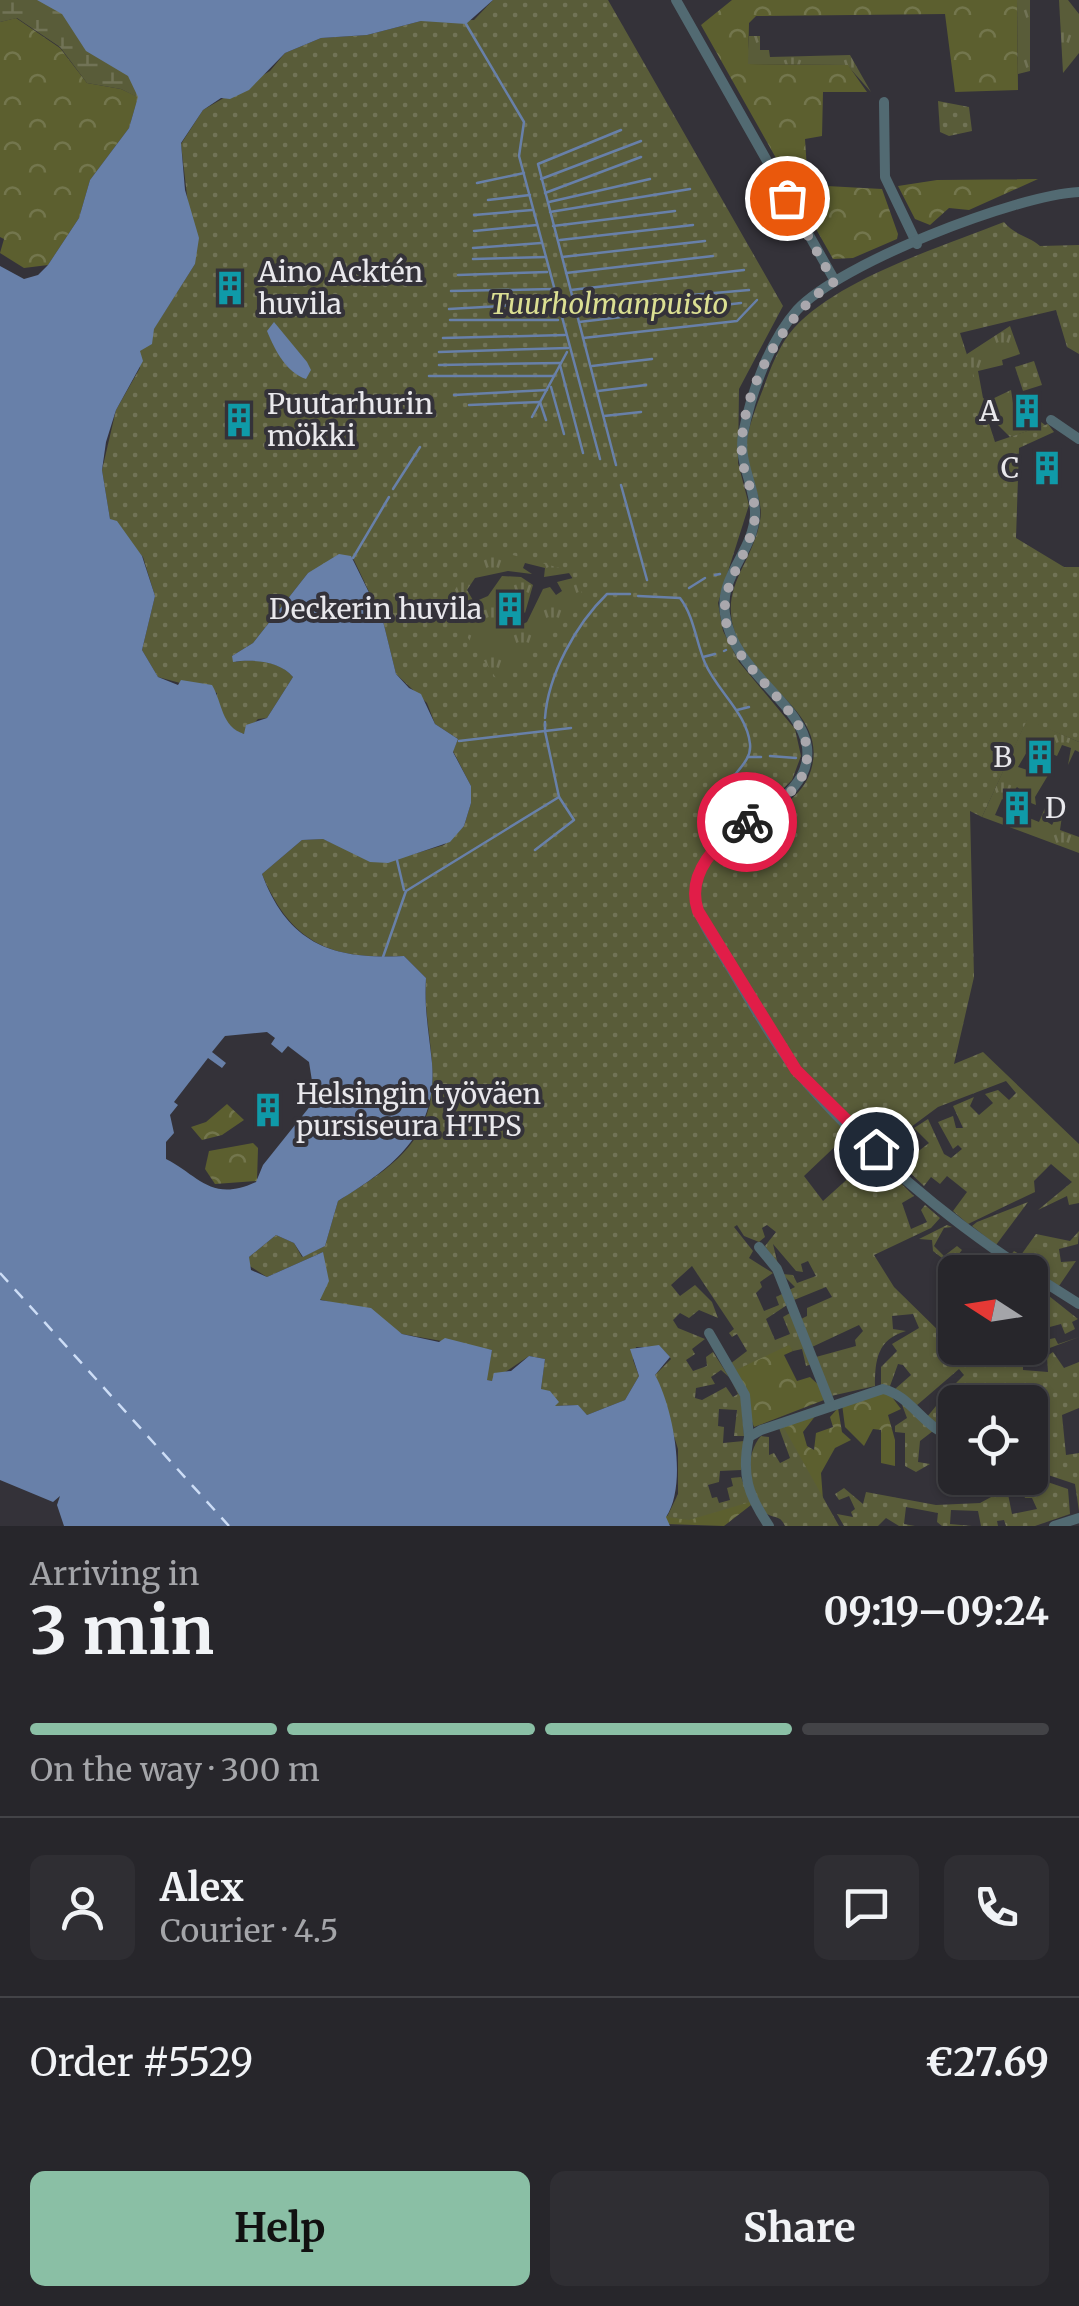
<!DOCTYPE html>
<html lang="en">
<head>
<meta charset="utf-8">
<style>
	:root { --surface:#27262b; --page:#2f2e33; --text:#f1f3f6; --muted:#a4a5a9; --line:#434347; --accent:#8abfa5 }
	body { margin:0; font-family:Merriweather,serif; background:var(--page); color:var(--text); height:100vh; display:flex; flex-direction:column; font-size:38px; white-space:nowrap }
	* { box-sizing:border-box; margin:0 }
	p { font-size:32px; color:var(--muted) }
	.icon { flex:none; width:55px; height:55px; fill:none; stroke:currentColor; stroke-width:2; stroke-linecap:round; stroke-linejoin:round }
	.map { position:relative; height:1526px; overflow:hidden }
	.details { display:flex; flex-direction:column; background:var(--surface); flex:1 }
	.details>* { flex:none }
	.needle { width:65px; rotate:282deg }
	.tools { position:absolute; left:938px; top:1255px; display:grid; gap:20px }
	.tools a { display:grid; place-items:center; width:110px; height:110px; border-radius:15px; background:var(--surface); box-shadow:0 2px 8px #0004,0 0 0 2px var(--line); font-size:50px }
	.pin { position:absolute; display:grid; place-items:center; width:85px; height:85px; color:#fff; margin:-42px; border:5px solid #fff; border-radius:50%; box-shadow:0 2px 10px #0007 }
	.courier { position:absolute; display:grid; place-items:center; width:100px; height:100px; margin:-50px; border:8px solid #e11d48; border-radius:50%; background:#fff; color:#222; box-shadow:0 2px 12px #0007 }
	.summary em { font-style:normal; font-weight:700 }
	.summary div { display:flex; flex-direction:column-reverse }
	.summary { display:flex; align-items:center; justify-content:space-between; height:170px; padding:0 30px }
	h1 { font-size:65px; font-weight:700; line-height:75px }
	.bar { display:grid; grid-template-columns:repeat(4,1fr); gap:15px 10px; align-content:center; height:120px; padding:0 30px }
	.bar i { height:12px; border-radius:8px; background:var(--line) }
	.bar .selected { background:var(--accent) }
	.bar p { grid-column:span 4 }
	.line { display:flex; align-items:center; gap:25px; padding:0 30px; border-top:2px solid var(--line) }
	.line div { flex:1 }
	.round { display:grid; place-items:center; flex:none; width:105px; height:105px; border-radius:15px; background:var(--page) }
	.primary-button { display:flex; gap:20px; margin-top:auto; padding:20px 30px }
	.primary-button a { flex:1; height:115px; border-radius:15px; background:var(--accent); color:#111; font-size:40px; font-weight:700; line-height:115px; text-align:center }
	.primary-button a+a { background:var(--page); color:var(--text) }
	.map>svg:first-child { display:block }
</style>
</head>
<body>
<div class="map">
<svg width="1079" height="1526" viewBox="0 0 1079 1526">
	<defs>
		<pattern id="grass-tufts" width="24" height="20" patternUnits="userSpaceOnUse" patternTransform="scale(2.5)"><rect width="24" height="20" fill="#595c39"/><path d="M3 7l-1-3M5 7V3M7 7l1-3M15 17l-1-3M17 17v-4M19 17l1-3" fill="none" stroke="#717356"/></pattern>
		<pattern id="forest-crowns" width="20" height="18" patternUnits="userSpaceOnUse" patternTransform="scale(2.5)"><rect width="20" height="18" fill="#5c5f2f"/><path d="M2 6a3 3 0 1 1 6 0M12 15a3 3 0 1 1 6 0" fill="none" stroke="#73764d"/></pattern>
		<pattern id="wetland-marsh" width="20" height="14" patternUnits="userSpaceOnUse" patternTransform="scale(2.5)"><rect width="20" height="14" fill="#595c39"/><path d="M1 5h8M5 5V1M11 12h8M15 12V8" fill="none" stroke="#717356"/></pattern>
		<pattern id="park-dots" width="8" height="8" patternUnits="userSpaceOnUse" patternTransform="scale(2.5)"><rect width="8" height="8" fill="#595c39"/><path d="M2 2h.1M6 6h.1" fill="none" stroke="#717356" stroke-width="1.8" stroke-linecap="round"/></pattern>
	</defs>
	<rect width="100%" height="100%" fill="#343239"/>
	<g fill="url(#grass-tufts)">
		<path d="M1017 0H1030V71L1018 74Z"/>
		<path d="M1059 0H1068L1079 14V53L1063 73Z"/>
		<path d="M749 36H760V50H769L770 57 850 55 871 92 847 65 747 64Z"/>
		<path d="M1010 326 1020 354 1002 360 1003 365 978 371 983 398 988 401 1011 390 1017 429 1041 422 1045 425 1010 437 986 413 966 362 967 354Z"/>
		<path d="M477 539 576 572 544 577 545 568 525 563 523 568 532 574 508 571 475 578 467 590 474 602 488 596 502 576 521 577 533 585 525 613 504 593 498 600 500 616 519 626 527 622 543 589 550 587 556 595 562 591 557 582 577 577 635 584 508 733 443 600Z"/>
		<path d="M1027 719 1079 742V752L1075 750 1068 765 1071 748 1062 745 1057 756 1047 752 1045 741 1034 740 1018 767 1043 775 1045 770 1050 772 1035 797 1036 805 1026 801 1028 796 1017 787 1006 801 1002 799 995 815 1021 824 1022 815 1039 822 1045 808 1050 810 1046 821 1052 825 1058 813 1062 816 1060 830 1079 837V853L982 817Z"/>
	</g>
	<g fill="url(#forest-crowns)">
		<path d="M732 0H1017L1018 90 955 92 945 14 756 16 749 23 748 64 848 65 867 92H823L822 136 805 139 808 185 882 189 898 234 897 239 853 258 833 259 701 25Z"/>
		<path d="M16 18 60 48 87 83 121 89 138 97 129 128 90 180 79 218 48 265 24 268 0 253 4 239 0 237V22Z"/>
		<path d="M1038 179 969 210 949 208 930 225 915 219 898 186 937 180Z"/>
		<path d="M227 1104 244 1120 222 1135 202 1140 191 1127 206 1122Z"/>
		<path d="M253 1143 258 1148 257 1181 215 1184 205 1169 209 1151Z"/>
		<path d="M788 1340 793 1351 784 1355 797 1381 810 1377 822 1388 824 1400 754 1427 732 1367Z"/>
		<path d="M878 1392 889 1393 901 1409 888 1415 895 1440V1466L881 1463V1430L873 1429 864 1446 845 1427 842 1404Z"/>
		<path d="M838 1408 842 1432 851 1440 835 1448 821 1473 823 1500 808 1502 783 1426 816 1415 803 1432 807 1446 814 1450 816 1433 833 1427 830 1417Z"/>
		<path d="M1030 1476V1488L1003 1495 970 1479Z"/>
		<path d="M741 1478 751 1505 724 1526 666 1524V1516L734 1502Z"/>
	</g>
	<path fill="url(#wetland-marsh)" d="M0 0H86L149 78 133 118 137 97 121 89 87 83 60 47 17 18 0 22Z"/>
	<g fill="url(#park-dots)" fill-rule="evenodd">
		<path d="M493 0H608L783 306 739 389 738 463 749 505 718 603 723 631 739 662 795 729 801 756 792 780 776 796 737 820 713 841 720 847C747 822 800 808 811 770 827 717 766 691 743 650 711 592 751 570 760 521 765 495 744 472 746 447 748 427 756 407 763 389 771 367 779 345 794 328 840 278 941 247 1004 222 1014 235 1029 236 1040 246L1079 245V354L1067 347 1056 310 960 333 995 442 1048 424 1054 432 1019 448 1016 538 1064 567H1079V742L1027 720 982 817 970 811 974 977 954 1064 983 1052 1079 1144V1203L1069 1205 1067 1196 1038 1210 1072 1182 1051 1164 1034 1181 1035 1192 968 1224 953 1211 967 1192 947 1176 940 1184 931 1177 924 1186 889 1153 908 1135 898 1148 907 1160 929 1143 914 1128 928 1119 944 1154 951 1158 962 1149 958 1145 953 1149 938 1122 953 1116 956 1128H963L953 1106 974 1097 970 1106 979 1115 993 1103 985 1094 998 1090 1009 1100 1016 1093 1006 1081 938 1107 884 1147 905 1123 895 1113 874 1119 868 1133 851 1118 843 1126 866 1150 862 1157 844 1138 804 1176 823 1201 873 1156 914 1196 902 1203 911 1229 927 1222 921 1210 925 1205 940 1218 931 1228 874 1255 894 1287 945 1337 943 1327 955 1323V1333L947 1339 959 1359 985 1348H1021L1022 1354 1039 1355 1037 1361 1036 1357 1023 1360V1370L1048 1372 1047 1356 1053 1352 1064 1368 1079 1362V1408L1062 1415 1066 1455 1079 1453V1511L1075 1484 1030 1469V1402H967L952 1387 964 1375 959 1369 916 1406 895 1389 911 1375 903 1365 898 1364 890 1386 881 1385V1367L897 1351 892 1344 919 1328 913 1314 892 1316 893 1329 906 1331C877 1339 875 1361 875 1386L831 1396 816 1357 856 1346 855 1340 863 1331 859 1325 812 1347 801 1319 807 1316V1308L832 1297 826 1287 794 1300 789 1290 795 1287 782 1274 793 1275 797 1283 816 1276 808 1261 801 1264 803 1272 796 1271 773 1244 778 1265 765 1246 776 1232 767 1225 762 1228 765 1237 759 1242 744 1236 737 1225 734 1227 753 1251 749 1258 773 1273 760 1282 762 1287 756 1293 764 1311 779 1305 776 1297 782 1294 787 1305 766 1319 775 1340 790 1334 783 1317 790 1313 812 1364 806 1366 802 1349 793 1351 789 1345 734 1371 730 1364 747 1351 737 1334 732 1337 729 1333 734 1329 692 1266 671 1285 680 1296 695 1285 712 1302 718 1318 699 1310 689 1318 680 1313 673 1320 678 1328 705 1339 692 1349 695 1354 686 1360 693 1371 707 1366 706 1357 713 1352 729 1377 721 1370 711 1377 715 1384 696 1388 695 1398 702 1400 726 1387 733 1397 738 1394 732 1382 741 1397 744 1436H734L737 1410 719 1409 718 1426 724 1427 723 1443 744 1441 741 1470 720 1471 719 1482 708 1485 712 1498 717 1497 719 1503 730 1500 727 1488 733 1486 731 1478 741 1477 750 1502 689 1520 667 1517 678 1494V1449L655 1375 671 1359C660 1342 652 1348 636 1347L633 1360 639 1376 625 1400 587 1415 577 1405 555 1406 541 1389 545 1359 529 1356 492 1381 486 1380 492 1350 402 1334 375 1315 319 1299 323 1252 267 1277 248 1265 249 1257 276 1235 294 1243 302 1257 325 1246 338 1201C395 1166 438 1138 432 1063 430 1033 424 1008 426 978L404 956C332 960 291 944 262 874L302 840 323 839 346 849 407 856 444 845 464 826 471 803V786L453 751 458 739 435 724 427 703 396 674 383 621 353 558 308 573 253 643 232 656 236 662C255 658 281 662 293 677L267 718 258 719 244 734C228 730 216 710 217 693L158 677 142 650 155 596 143 557 110 519 102 470 116 410 140 368 139 352 195 264 181 144 203 110 270 71 285 53 321 38 367 35 421 21 474 20ZM484 547 567 570 587 600 501 685 454 618V591Z"/>
		<path d="M938 101 969 107 972 131 949 136 940 132Z"/>
		<path d="M1034 361 1042 385 1023 391 1015 367Z"/>
		<path d="M1028 1202 996 1245 972 1226 977 1222Z"/>
		<path d="M947 1225 952 1227 944 1228 934 1246 944 1256 957 1246 962 1250 951 1264 960 1272 933 1251 932 1240 919 1239Z"/>
		<path d="M1079 1231 1078 1244 1059 1249 1061 1262 1076 1261 1059 1286 1010 1256 1014 1251 1021 1255 1036 1234 1070 1241Z"/>
		<path d="M1049 1296 1078 1319 1072 1322 1075 1329 1065 1334 1061 1324 1046 1328 1050 1339 1055 1338 1058 1344 1079 1337 1047 1349 1041 1339 1036 1346 1030 1340V1317L1046 1308 1042 1300Z"/>
		<path d="M945 1395 955 1406V1434L927 1417Z"/>
		<path d="M901 1402 933 1431 920 1441 918 1462 930 1464 916 1472 905 1466V1433L895 1432V1426L907 1418Z"/>
		<path d="M783 1426 839 1526H785C780 1515 776 1519 767 1514 743 1500 745 1453 761 1436L769 1437V1455L774 1453 780 1463 790 1458 779 1428Z"/>
		<path d="M1030 1476 1068 1489 1070 1514 1035 1526H1006L1004 1520 997 1521 998 1526H981L978 1511 951 1510 950 1524 972 1526H942L937 1522 938 1513 906 1507 904 1524 915 1526H899L886 1518 878 1526H844L837 1514 853 1517 851 1512 855 1509 849 1496 839 1500 835 1494 844 1488 863 1504 866 1492 936 1505 980 1503ZM1023 1493 1025 1498H1032L1037 1509 1012 1514 1008 1494Z"/>
	</g>
	<g fill="#6880a9" fill-rule="evenodd">
		<path d="M37 0H493L466 24 421 21 367 35 321 38 285 53 249 90 230 99 221 98 203 110 181 143 185 190 199 238 195 264 154 329 152 344 140 351 143 361 116 410 106 442 102 470 110 519 117 521 142 556 155 596 142 650 158 677 178 685 181 680 212 685C223 704 221 726 244 734L246 725 267 718 293 677C280 661 253 659 233 662L232 656 253 643 308 573 339 554 351 556 383 621 396 674 409 688 421 694 435 724 458 739 453 752 471 786V803L464 826 450 842 388 863 370 862 323 839 302 840 262 874C288 944 333 960 404 956L426 978C424 1009 429 1033 432 1063 438 1134 392 1168 338 1201L325 1246 303 1257 294 1243 276 1235 249 1257 251 1270 267 1277 323 1252 329 1281 320 1300 371 1308 402 1334 439 1342 445 1338 492 1350 487 1380 492 1381 494 1373 511 1371 529 1356 545 1359 541 1389 550 1391 559 1402 555 1406 578 1405 587 1415 625 1400 639 1376 630 1349 659 1345 670 1357 655 1375C673 1407 688 1485 666 1517L670 1526H64L57 1505 60 1496 53 1502 0 1480V266L24 279 38 275 48 265 79 218 90 180 129 128 138 97 128 76 86 51 62 14ZM267 1032 275 1038 271 1044 282 1053 288 1046 309 1062 315 1100 263 1165 256 1182C211 1203 198 1175 166 1159V1142L174 1133 170 1115 178 1105 174 1102 208 1058 222 1068 226 1063 212 1052 225 1036Z"/>
		<path d="M274 322 307 362 311 370 306 379C287 373 275 351 267 331Z"/>
	</g>
	<g fill="none" stroke-linecap="round" stroke-linejoin="round">
		<g stroke="#6880a9" stroke-width="2.5">
			<path d="M466 24 524 122 519 156 600 459"/>
			<path d="M541 179 641 141"/>
			<path d="M477 183 524 173"/>
			<path d="M545 193 641 157"/>
			<path d="M488 200 530 195"/>
			<path d="M549 202 650 179"/>
			<path d="M550 212 690 189"/>
			<path d="M474 215 532 210"/>
			<path d="M553 226 675 211"/>
			<path d="M474 231 537 225"/>
			<path d="M560 240 693 225"/>
			<path d="M473 248 541 243"/>
			<path d="M562 257 705 241"/>
			<path d="M473 259 546 257"/>
			<path d="M566 273 713 256"/>
			<path d="M458 275 547 272"/>
			<path d="M571 290 744 270"/>
			<path d="M451 291 554 289"/>
			<path d="M577 305 749 290"/>
			<path d="M449 309 557 303"/>
			<path d="M450 320H558"/>
			<path d="M579 322 741 303"/>
			<path d="M443 338 565 335"/>
			<path d="M583 338 737 321 757 300"/>
			<path d="M439 352 568 348"/>
			<path d="M439 365 561 363"/>
			<path d="M560 365 583 453"/>
			<path d="M592 366 652 359"/>
			<path d="M429 376H554"/>
			<path d="M551 387 564 434"/>
			<path d="M598 391 646 385"/>
			<path d="M454 395 547 390"/>
			<path d="M469 405 540 402 546 420"/>
			<path d="M604 416 641 412"/>
			<path d="M532 417 567 352"/>
			<path d="M616 465 538 164 621 130"/>
			<path d="M621 485 647 580"/>
			<path d="M393 489 420 447"/>
			<path d="M353 558 389 497"/>
			<path d="M715 575 720 574"/>
			<path d="M689 588 705 578"/>
			<path d="M638 596 680 598C694 616 696 642 705 663 717 691 747 713 750 744 752 760 736 771 728 784L734 789"/>
			<path d="M724 651 726 650"/>
			<path d="M703 657 715 654"/>
			<path d="M737 710 749 707"/>
			<path d="M545 718C548 675 576 624 607 594H630"/>
			<path d="M459 741 545 731V722"/>
			<path d="M770 756 796 758"/>
			<path d="M748 757H761"/>
			<path d="M740 793 768 798"/>
			<path d="M535 850 574 820 559 797 545 731 571 728"/>
			<path d="M397 860 404 890"/>
			<path d="M383 957 406 891 559 797"/>
		</g>
		<path stroke="#cdddf6" stroke-width="2.5" stroke-dasharray="12 10" stroke-linecap="butt" d="M0 1273 229 1526"/>
		<g stroke="#526a72" stroke-width="10">
			<path d="M676 0 835 281"/>
			<path d="M884 102 885 177 917 244"/>
			<path d="M1051 420 1079 439"/>
			<path d="M759 1247 777 1269 830 1403"/>
			<path d="M1029 1272C951 1223 855 1142 796 1070 770 1037 749 998 727 962 711 935 685 905 699 873 722 821 814 805 807 747 801 702 733 672 725 614 719 576 753 552 755 515 756 487 738 464 743 434 751 393 769 342 797 310 839 264 1016 195 1079 192"/>
			<path d="M1030 1273 1079 1304"/>
			<path d="M709 1333 745 1395 749 1437"/>
			<path d="M769 1526C748 1495 741 1475 749 1437L761 1430 883 1389C912 1396 925 1431 955 1437"/>
			<path d="M1054 1526 1079 1518"/>
		</g>
	</g>
	<g fill="none" stroke-linecap="round" stroke-linejoin="round">
		<path stroke="#aaa8ad" stroke-width="10" stroke-dasharray="0 18" d="M747 822C772 806 804 792 807 758 812 717 748 677 731 638 711 591 745 567 754 523 759 500 744 479 742 457 737 396 784 313 834 282L787 198"/>
		<path stroke="#e11d48" stroke-width="12" d="M747 822C718 841 685 873 698 911L796 1070 876 1149"/>
	</g>
	<defs>
		<g id="building-bare" transform="scale(2.7)"><path d="M-4-6H4V6H1V3H-1V6H-4ZM-2.5-4.3h1.7v1.8h-1.7ZM.8-4.3h1.7v1.8H.8ZM-2.5-1h1.7V.8h-1.7ZM.8-1h1.7V.8H.8Z" fill="#0f9aa8" stroke="#343239" stroke-width="2.5" paint-order="stroke"/></g>
	</defs>
	<g fill-rule="evenodd">
		<use href="#building-bare" x="230" y="288"/>
		<use href="#building-bare" x="1027" y="411"/>
		<use href="#building-bare" x="239" y="420"/>
		<use href="#building-bare" x="1047" y="468"/>
		<use href="#building-bare" x="510" y="609"/>
		<use href="#building-bare" x="1040" y="757"/>
		<use href="#building-bare" x="1017" y="808"/>
		<use href="#building-bare" x="268" y="1110"/>
	</g>
	<g text-anchor="middle" stroke-width="8" stroke-linejoin="round" paint-order="stroke">
		<g font-size="28" fill="#e9e8ec" stroke="#343239" text-anchor="start">
			<text x="258" y="282">Aino Acktén<tspan x="258" dy="32">huvila</tspan></text>
			<text x="267" y="414">Puutarhurin<tspan x="267" dy="32">mökki</tspan></text>
			<text x="999" y="421" text-anchor="end">A</text>
			<text x="1019" y="478" text-anchor="end">C</text>
			<text x="482" y="619" text-anchor="end">Deckerin huvila</text>
			<text x="1012" y="767" text-anchor="end">B</text>
			<text x="1045" y="818">D</text>
			<text x="296" y="1104">Helsingin työväen<tspan x="296" dy="32">pursiseura HTPS</tspan></text>
		</g>
		<g font-size="28" font-style="italic" fill="#dbdf92" stroke="#343239">
			<text x="609" y="314">Tuurholmanpuisto</text>
		</g>
	</g>
</svg>
<div class="tools">
<a><svg class="needle" viewBox="-14 -14 28 28"><path d="M0-13l5 13h-10z" fill="#e53935"/><path d="M0 13l5-13h-10z" fill="#a4a5a9"/></svg></a>
<a><svg class="icon" aria-label="locate" viewBox="0 0 24 24"><circle cx="12" cy="12" r="6"/><path d="M12 2v4M12 18v4M2 12h4M18 12h4"/></svg></a>
</div>
<div class="pin" style="left:787px;top:198px;background:#ea580c"><svg class="icon" aria-label="bag" viewBox="0 0 24 24"><path d="M5 8h14l-1 12H6zM9 8a3 3 0 0 1 6 0"/></svg></div>
<div class="pin" style="left:876px;top:1149px;background:#1f2937"><svg class="icon" aria-label="home" viewBox="0 0 24 24"><path d="M3 11l9-7 9 7M6 9v11h12V9"/></svg></div>
<div class="courier" style="left:747px;top:822px"><svg class="icon" aria-label="bike" viewBox="0 0 24 24"><circle cx="6" cy="16" r="4"/><circle cx="18" cy="16" r="4"/><path d="M6 16l4-8h5l3 8M10 8l3 8H6M13 5h3"/></svg></div>
</div>
<section class="details">
<div class="summary"><div><h1>3 min</h1><p>Arriving in</p></div><em>09:19–09:24</em></div>
<div class="bar"><i class="selected"></i><i class="selected"></i><i class="selected"></i><i></i><p>On the way · 300 m</p></div>
<div class="line" style="height:180px"><a class="round"><svg class="icon" aria-label="person" viewBox="0 0 24 24"><circle cx="12" cy="8" r="4"/><path d="M4 21q1-7 8-7t8 7"/></svg></a><div><b>Alex</b><p>Courier · 4.5</p></div><a class="round"><svg class="icon" aria-label="chat" viewBox="0 0 24 24"><path d="M4 5h16v11H9l-5 4z"/></svg></a><a class="round"><svg class="icon" aria-label="phone" viewBox="0 0 24 24"><path d="M5 4h4l2 5-3 2q2 4 5 5l2-3 5 2v4C11 20 4 13 5 4z"/></svg></a></div>
<div class="line" style="height:130px"><div>Order #5529</div><b>€27.69</b></div>
<div class="primary-button"><a>Help</a><a>Share</a></div>
</section>
</body>
</html>
